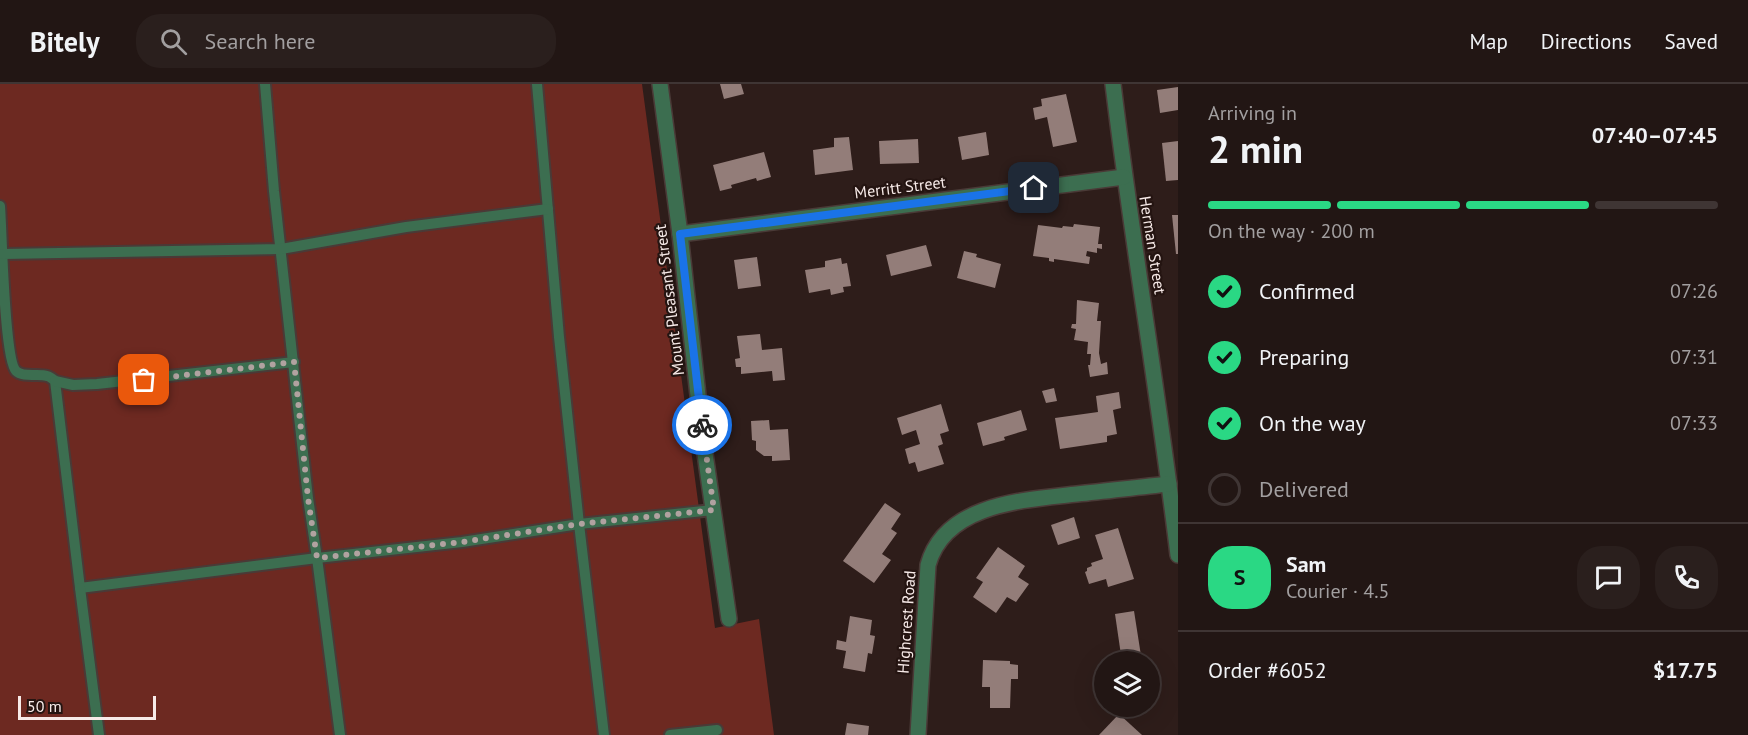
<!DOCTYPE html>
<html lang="en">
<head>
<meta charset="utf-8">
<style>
	:root { --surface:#221614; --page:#2a1f1d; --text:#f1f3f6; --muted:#a29fa0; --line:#3f3534; --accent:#2ad884 }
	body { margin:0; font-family:"PT Sans",sans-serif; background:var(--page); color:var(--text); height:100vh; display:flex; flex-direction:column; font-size:22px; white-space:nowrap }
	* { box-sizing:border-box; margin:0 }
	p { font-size:20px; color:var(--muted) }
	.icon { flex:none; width:33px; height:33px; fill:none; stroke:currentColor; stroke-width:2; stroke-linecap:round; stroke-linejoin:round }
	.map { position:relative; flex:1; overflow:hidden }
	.sheet { display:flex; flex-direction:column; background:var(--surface); width:570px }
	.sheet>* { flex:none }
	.controls { position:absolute; left:1094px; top:567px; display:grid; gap:12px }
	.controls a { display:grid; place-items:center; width:66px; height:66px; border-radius:50%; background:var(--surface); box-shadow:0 6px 24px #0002,0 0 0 2px var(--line); font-size:30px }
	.scale { position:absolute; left:18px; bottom:15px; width:138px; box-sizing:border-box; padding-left:6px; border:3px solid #f7eae8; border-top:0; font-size:16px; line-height:21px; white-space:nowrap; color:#f7eae8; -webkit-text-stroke:4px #241411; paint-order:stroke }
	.pin { position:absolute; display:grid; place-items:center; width:51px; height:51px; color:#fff; margin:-26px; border-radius:12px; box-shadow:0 3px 9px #0006 }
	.courier { position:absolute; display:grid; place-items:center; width:60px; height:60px; margin:-30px; border:4px solid #1a73e8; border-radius:50%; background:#fff; color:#222; box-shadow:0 2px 8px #0007 }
	.summary em { font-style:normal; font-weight:700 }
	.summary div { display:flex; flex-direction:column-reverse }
	.summary { display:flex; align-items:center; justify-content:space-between; height:102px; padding:0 30px }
	h1 { font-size:39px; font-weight:700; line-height:45px }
	.bar { display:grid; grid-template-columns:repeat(4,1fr); gap:9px 6px; align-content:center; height:72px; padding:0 30px }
	.bar i { height:8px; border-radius:4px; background:var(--line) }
	.bar .active { background:var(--accent) }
	.bar p { grid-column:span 4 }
	.line { display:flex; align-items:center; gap:15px; padding:0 30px; border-top:2px solid var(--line) }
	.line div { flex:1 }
	.round { display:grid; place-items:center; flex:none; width:63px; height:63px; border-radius:24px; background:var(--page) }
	ol { padding:0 30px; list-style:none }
	li { display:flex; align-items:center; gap:18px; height:66px }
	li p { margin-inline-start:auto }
	li .icon { padding:6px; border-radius:50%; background:var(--accent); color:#111; stroke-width:4 }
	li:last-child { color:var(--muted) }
	li i { width:33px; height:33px; border:3px solid var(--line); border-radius:50% }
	header { display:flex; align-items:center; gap:36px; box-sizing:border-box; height:84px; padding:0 30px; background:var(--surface); border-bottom:2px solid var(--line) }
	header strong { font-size:28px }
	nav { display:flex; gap:33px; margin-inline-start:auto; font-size:21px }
	.search { width:420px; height:54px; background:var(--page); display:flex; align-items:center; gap:15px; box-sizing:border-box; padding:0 21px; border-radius:24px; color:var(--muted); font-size:22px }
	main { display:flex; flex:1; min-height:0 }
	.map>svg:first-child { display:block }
</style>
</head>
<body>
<header>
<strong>Bitely</strong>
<div class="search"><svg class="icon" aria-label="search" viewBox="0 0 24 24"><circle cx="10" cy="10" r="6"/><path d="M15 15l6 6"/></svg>Search here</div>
<nav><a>Map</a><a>Directions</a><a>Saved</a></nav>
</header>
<main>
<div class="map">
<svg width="1178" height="651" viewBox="0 0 1178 651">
	<rect width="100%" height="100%" fill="#2e1d1a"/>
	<path fill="#6d2921" d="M0 0H642L715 544 759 535 774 651H0Z"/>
	<g fill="#937d79">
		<path d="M720 0H741L744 10 724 15Z"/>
		<path d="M1178 3V26L1160 29 1157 6Z"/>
		<path d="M1066 10 1077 58 1053 63 1047 33 1035 36 1033 24 1042 22 1041 15Z"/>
		<path d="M986 48 989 71 962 76 958 53Z"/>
		<path d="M849 53 853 86 815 91 813 66 834 63V54Z"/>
		<path d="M918 55 919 79 880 80 879 57Z"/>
		<path d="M1178 57V96L1166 97 1162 59Z"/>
		<path d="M764 68 771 93 757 97 756 94 731 101 732 104 720 107 713 81Z"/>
		<path d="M1172 131H1178V170H1176Z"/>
		<path d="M1074 140 1100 143 1098 160H1102V165L1097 164V169L1087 167 1086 172 1090 173 1089 180 1054 175V178L1049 177V174L1033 172 1038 141 1062 144 1063 142 1073 143Z"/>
		<path d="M926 161 932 182 891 192 886 171Z"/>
		<path d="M964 167 977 170 976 173 1001 180 995 204 957 194Z"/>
		<path d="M757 173 761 202 738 205 734 176Z"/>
		<path d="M841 174 842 180 847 179 851 202 843 203 844 208 831 211 830 205 809 209 805 186 825 183V177Z"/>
		<path d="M1077 216 1099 219 1097 237H1101L1099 269 1101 280 1107 278 1108 290 1090 293 1088 281H1090L1091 270H1087L1088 258 1074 256 1076 245 1071 244 1072 240H1076Z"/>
		<path d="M760 250 762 266 782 264 785 296 773 297 772 287 741 290V283H736L735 275 740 274 737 252Z"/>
		<path d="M1054 304 1057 317 1046 319 1042 307Z"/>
		<path d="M1119 308 1121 324 1113 326 1117 350 1107 352V358L1060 365 1055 334 1098 328 1096 312Z"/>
		<path d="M941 320 949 347 940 350 943 360 938 362 944 380 918 388 915 378 909 380 905 365 920 360 916 346 902 351 897 334Z"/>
		<path d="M1021 326 1027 346 1004 353 1005 356 983 362 977 339Z"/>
		<path d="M769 336 770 346 788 345 790 376 772 377V372H764L756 366V357L752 356 751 337Z"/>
		<path d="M885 419 901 430 891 445 897 449 882 470 891 476 874 499 843 477Z"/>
		<path d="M1074 433 1080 454 1058 461 1051 441Z"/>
		<path d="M1118 444 1134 495 1108 503 1106 495 1089 500 1085 488 1087 487V484L1092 482 1091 479 1103 475 1095 451Z"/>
		<path d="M998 463 1025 482 1018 493 1029 500 1016 518 1007 513 996 529 973 513 983 498 976 494Z"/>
		<path d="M1134 527 1142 578H1122L1115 530Z"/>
		<path d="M850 532 872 536 870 551 875 552 872 570 868 569 865 588 843 584 846 567 836 565 837 556 846 558Z"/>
		<path d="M983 576 1010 577V580L1018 581V595H1011L1010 624H990V603H982Z"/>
		<path d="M1119 630 1142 651H1099Z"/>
		<path d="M847 639 869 642 868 651H845Z"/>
	</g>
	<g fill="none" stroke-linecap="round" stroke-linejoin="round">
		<g stroke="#4a3a37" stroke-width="14">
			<g id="lane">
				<path d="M265 0 274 107 308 414 317 474 462 458 579 440 559 253 537 0"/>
				<path d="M0 122C2 147 4 275 16 287 23 294 39 289 47 292 49 292 54 296 55 297L80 504 317 474 340 651"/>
				<path d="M3 170 281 165 406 143 548 125"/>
				<path d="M55 297 73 301 97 300 294 278"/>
				<path d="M80 504 99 651"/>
				<path d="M604 651 579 440 713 426"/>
				<path d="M670 651 717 646"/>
			</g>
		</g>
		<g stroke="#4a3a37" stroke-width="18">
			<g id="street">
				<path d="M660 0 680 150 703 356 729 535"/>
				<path d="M1113 0C1132 157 1159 313 1178 471"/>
				<path d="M680 150 1124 93"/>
				<path d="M918 651 928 481C945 419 1025 416 1077 410 1108 407 1138 403 1169 400"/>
			</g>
		</g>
		<use href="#lane" stroke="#3c6e50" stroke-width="10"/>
		<use href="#street" stroke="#3c6e50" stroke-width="15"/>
	</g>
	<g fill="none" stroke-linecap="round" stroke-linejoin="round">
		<path stroke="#b1a2a0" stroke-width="6" stroke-dasharray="0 10.8" d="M144 296 294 278 308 414 317 474 462 458 579 440 714 426 702 341"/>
		<path stroke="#1a73e8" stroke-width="8" d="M702 341 680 150 1034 104"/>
	</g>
	<g text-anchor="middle" stroke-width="4.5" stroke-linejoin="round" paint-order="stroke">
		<g font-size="16" fill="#f7eae8" stroke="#241411">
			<text transform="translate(900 103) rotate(-7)" y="6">Merritt Street</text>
			<text transform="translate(1153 161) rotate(81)" y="6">Herman Street</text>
			<text transform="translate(669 216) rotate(-97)" y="6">Mount Pleasant Street</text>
			<text transform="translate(906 538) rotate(-86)" y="6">Highcrest Road</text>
		</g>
	</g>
</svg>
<div class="controls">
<a><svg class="icon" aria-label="layers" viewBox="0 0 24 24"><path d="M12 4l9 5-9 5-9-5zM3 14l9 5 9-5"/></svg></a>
</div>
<div class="scale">50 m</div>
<div class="pin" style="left:144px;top:296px;background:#ea580c"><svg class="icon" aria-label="bag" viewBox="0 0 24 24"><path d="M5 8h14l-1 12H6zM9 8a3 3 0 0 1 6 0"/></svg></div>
<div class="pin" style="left:1034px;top:104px;background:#1f2937"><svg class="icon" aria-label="home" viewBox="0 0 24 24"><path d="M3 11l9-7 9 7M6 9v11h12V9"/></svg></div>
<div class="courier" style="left:702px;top:341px"><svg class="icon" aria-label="bike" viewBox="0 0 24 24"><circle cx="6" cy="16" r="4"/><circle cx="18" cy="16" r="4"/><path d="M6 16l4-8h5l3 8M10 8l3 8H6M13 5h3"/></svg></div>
</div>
<section class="sheet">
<div class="summary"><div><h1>2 min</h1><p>Arriving in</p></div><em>07:40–07:45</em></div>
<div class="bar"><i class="active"></i><i class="active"></i><i class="active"></i><i></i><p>On the way · 200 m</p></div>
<ol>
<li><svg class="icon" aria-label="check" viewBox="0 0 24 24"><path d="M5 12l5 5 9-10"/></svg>Confirmed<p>07:26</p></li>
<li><svg class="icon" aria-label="check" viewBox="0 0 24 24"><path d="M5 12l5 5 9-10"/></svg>Preparing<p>07:31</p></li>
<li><svg class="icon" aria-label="check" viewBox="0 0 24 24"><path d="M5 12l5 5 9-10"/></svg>On the way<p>07:33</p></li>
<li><i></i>Delivered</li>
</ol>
<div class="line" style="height:108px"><b class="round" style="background:var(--accent);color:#111">S</b><div><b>Sam</b><p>Courier · 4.5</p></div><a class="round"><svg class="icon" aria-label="chat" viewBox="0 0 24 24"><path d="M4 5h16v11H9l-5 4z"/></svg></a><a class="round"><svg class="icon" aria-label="phone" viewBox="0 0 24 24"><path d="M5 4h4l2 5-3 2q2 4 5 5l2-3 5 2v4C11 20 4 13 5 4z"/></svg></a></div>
<div class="line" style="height:78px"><div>Order #6052</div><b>$17.75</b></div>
</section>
</main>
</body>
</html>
